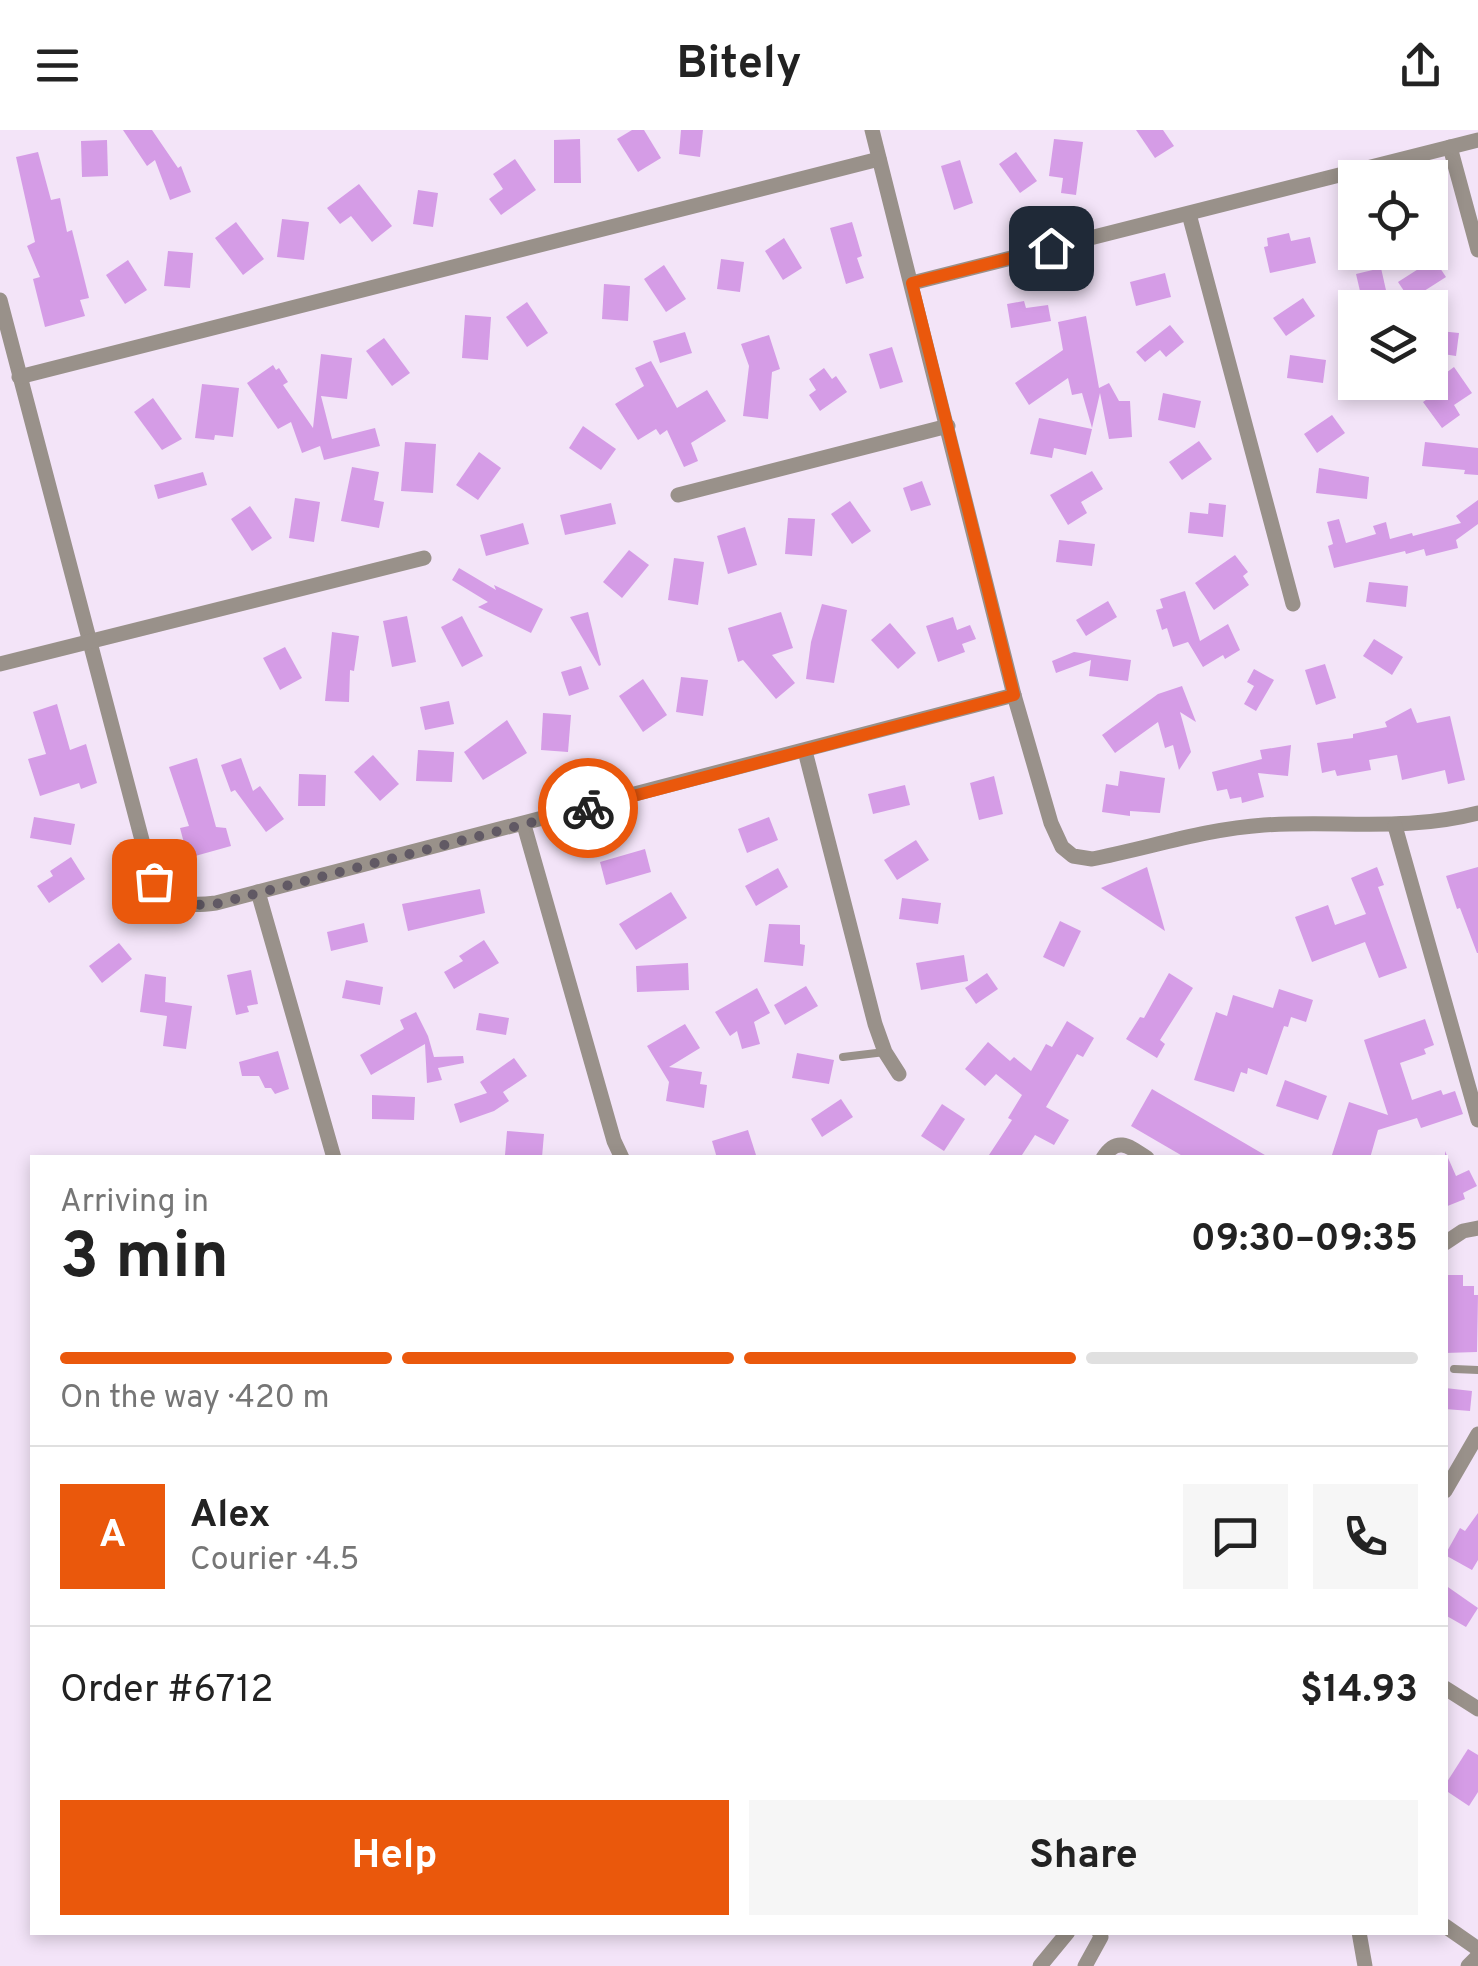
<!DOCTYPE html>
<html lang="en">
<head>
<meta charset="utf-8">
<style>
	:root { --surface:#fff; --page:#f6f6f6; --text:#222; --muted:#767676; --line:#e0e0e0; --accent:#ea580c }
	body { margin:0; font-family:Overpass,sans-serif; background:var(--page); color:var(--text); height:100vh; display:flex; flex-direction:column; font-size:38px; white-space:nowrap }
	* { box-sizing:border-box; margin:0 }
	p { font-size:32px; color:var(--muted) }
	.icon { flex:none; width:55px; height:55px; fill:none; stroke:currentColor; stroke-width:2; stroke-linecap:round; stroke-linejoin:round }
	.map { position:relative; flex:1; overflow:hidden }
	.drawer { position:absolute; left:30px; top:1025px; width:1418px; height:780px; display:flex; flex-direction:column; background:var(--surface); border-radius:0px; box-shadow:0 5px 15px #0003 }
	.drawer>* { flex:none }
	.controls { position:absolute; left:1338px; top:30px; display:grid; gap:20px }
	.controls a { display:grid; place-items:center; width:110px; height:110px; border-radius:0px; background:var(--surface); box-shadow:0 5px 15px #0003; font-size:50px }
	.pin { position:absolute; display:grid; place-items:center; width:85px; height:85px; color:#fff; margin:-42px; border-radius:20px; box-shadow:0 5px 15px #0006 }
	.courier { position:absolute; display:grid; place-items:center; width:100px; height:100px; margin:-50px; border:8px solid #ea580c; border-radius:50%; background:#fff; color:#222; box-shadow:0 2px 12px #0007 }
	.head em { font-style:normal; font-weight:700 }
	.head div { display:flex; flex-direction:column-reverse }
	.head { display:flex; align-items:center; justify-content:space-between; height:170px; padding:0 30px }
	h1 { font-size:65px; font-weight:700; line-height:75px }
	.bar { display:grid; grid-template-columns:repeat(4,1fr); gap:15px 10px; align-content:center; height:120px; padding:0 30px }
	.bar i { height:12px; border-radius:8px; background:var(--line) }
	.bar .selected { background:var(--accent) }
	.bar p { grid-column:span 4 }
	.line { display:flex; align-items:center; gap:25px; padding:0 30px; border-top:2px solid var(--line) }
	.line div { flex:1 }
	.round { display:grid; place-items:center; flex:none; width:105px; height:105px; border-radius:0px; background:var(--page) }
	.action { display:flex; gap:20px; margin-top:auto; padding:20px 30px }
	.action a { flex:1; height:115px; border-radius:0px; background:var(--accent); color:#fff; font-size:40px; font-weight:700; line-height:115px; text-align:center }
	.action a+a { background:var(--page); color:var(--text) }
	header { display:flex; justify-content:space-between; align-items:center; height:130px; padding:0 30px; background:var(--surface); font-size:45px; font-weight:700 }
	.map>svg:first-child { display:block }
</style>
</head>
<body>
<header><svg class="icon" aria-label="menu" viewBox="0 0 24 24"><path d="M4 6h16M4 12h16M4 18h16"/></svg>Bitely<svg class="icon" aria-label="share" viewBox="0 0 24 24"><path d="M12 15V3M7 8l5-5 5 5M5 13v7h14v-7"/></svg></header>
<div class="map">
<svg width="1478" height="1836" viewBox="0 0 1478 1836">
	<rect width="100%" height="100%" fill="#f3e4f8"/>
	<g fill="#d59ce6">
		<path d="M123 0H152L178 38 181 36 191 62 170 70 155 30 147 36Z"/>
		<path d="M632 0H644L661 28 638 42 617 9Z"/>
		<path d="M681 0H703L700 27 679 24Z"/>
		<path d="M1136 0H1163L1174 16 1155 28Z"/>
		<path d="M580 9 581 53H554V10Z"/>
		<path d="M1054 9 1083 12 1076 65 1061 63 1063 48 1049 46Z"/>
		<path d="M107 10 108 46 82 47 81 11Z"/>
		<path d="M38 22 51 70 60 68 67 102 72 100 89 168 80 170 85 186 45 197 33 149 40 147 27 116 35 112 16 27Z"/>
		<path d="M1016 22 1037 51 1020 63 999 34Z"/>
		<path d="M515 29 536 60 501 85 489 69 503 59 493 44Z"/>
		<path d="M960 30 973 73 954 80 941 36Z"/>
		<path d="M359 54 392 96 372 112 351 86 340 94 327 78Z"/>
		<path d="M418 60 438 63 433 97 413 94Z"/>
		<path d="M282 89 309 92 304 130 277 127Z"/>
		<path d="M236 92 264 129 243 145 215 108Z"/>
		<path d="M852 92 862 126 857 128 864 148 846 154 830 98Z"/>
		<path d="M1289 103 1291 111 1310 107 1316 133 1270 143 1264 117 1268 116 1267 108Z"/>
		<path d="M784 108 802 138 783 150 765 121Z"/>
		<path d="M168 121 193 123 190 158 164 156Z"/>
		<path d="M721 129 744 132 740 162 717 159Z"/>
		<path d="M1434 129 1446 147 1410 170 1398 152Z"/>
		<path d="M128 130 147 160 125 174 106 145Z"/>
		<path d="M664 135 686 169 666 182 644 149Z"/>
		<path d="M1381 138 1390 178H1364L1356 144Z"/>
		<path d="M1165 143 1171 167 1136 176 1130 152Z"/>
		<path d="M604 154 630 156 628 191 602 189Z"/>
		<path d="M1303 168 1315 186 1286 206 1273 188Z"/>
		<path d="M1024 171 1026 178 1048 175 1051 191 1011 198 1007 174Z"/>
		<path d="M527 172 548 203 527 217 506 187Z"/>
		<path d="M465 185 491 187 488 230 462 228Z"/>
		<path d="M1086 186 1099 258 1109 253 1119 271H1130L1132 307 1109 309 1100 263 1092 298 1082 263 1072 265 1068 248 1029 275 1015 253 1063 220 1058 192Z"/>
		<path d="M1170 195 1184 212 1166 227 1160 220 1145 232 1136 222Z"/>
		<path d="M1430 200 1459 203 1456 226 1430 222Z"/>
		<path d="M685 202 692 223 660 233 653 211Z"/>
		<path d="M769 205 780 239 772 242 768 289 743 286 749 236 741 214Z"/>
		<path d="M384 208 410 243 392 256 366 221Z"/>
		<path d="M892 217 903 252 880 259 869 224Z"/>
		<path d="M321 224 352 228 347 269 321 266 332 309 375 298 380 316 324 330 320 316 302 323 291 292 278 299 247 253 273 235 276 240 279 238 288 252 283 255 313 298Z"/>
		<path d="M1290 225 1326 230 1323 253 1287 248Z"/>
		<path d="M651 231 677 278 707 260 726 291 691 313 698 331 684 337 667 300 660 305 656 299 638 310 615 274 644 256 635 238Z"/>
		<path d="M1454 237 1472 263 1454 275 1460 285 1442 298 1423 272 1445 257 1439 248Z"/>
		<path d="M824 238 832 249 836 246 847 262 820 281 809 265 816 260 809 249Z"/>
		<path d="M202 254 239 258 233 307 215 305 214 310 195 308Z"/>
		<path d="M1163 263 1201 271 1195 298 1158 290Z"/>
		<path d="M153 268 182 309 162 320 134 282Z"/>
		<path d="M1332 285 1345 303 1317 323 1304 304Z"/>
		<path d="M1039 288 1092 299 1086 325 1054 318 1052 328 1030 324Z"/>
		<path d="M583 296 616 319 601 340 569 318Z"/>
		<path d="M1199 311 1212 329 1182 350 1169 332Z"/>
		<path d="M405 312 436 314 433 363 401 361Z"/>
		<path d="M1425 312 1478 318V345L1464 344 1465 340 1422 336Z"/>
		<path d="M479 322 501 338 478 370 456 355Z"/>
		<path d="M352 337 379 342 374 370 384 372 379 398 341 391Z"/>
		<path d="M1319 338 1369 347 1367 369 1316 363Z"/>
		<path d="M1092 341 1103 359 1081 372 1087 383 1068 395 1050 365Z"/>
		<path d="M203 342 207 355 158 369 154 355Z"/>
		<path d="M922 351 931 375 911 381 903 358Z"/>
		<path d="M295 368 320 372 314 412 289 408Z"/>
		<path d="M1478 370V394L1456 410 1458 418 1426 426 1424 419 1406 424 1405 421 1334 438 1328 416 1333 414 1327 392 1339 389 1346 413 1376 404 1373 396 1386 392 1390 409 1412 403 1413 406 1461 393 1456 386Z"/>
		<path d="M850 371 871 401 852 414 831 384Z"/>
		<path d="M611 373 616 394 565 405 560 385Z"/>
		<path d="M1209 373 1226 375 1223 407 1188 403 1190 382 1208 384Z"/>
		<path d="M250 376 272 408 252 421 231 389Z"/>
		<path d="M788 388 815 389 812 426 785 424Z"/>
		<path d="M523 393 529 414 486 426 480 405Z"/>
		<path d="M745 397 757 435 728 444 717 406Z"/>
		<path d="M1059 410 1095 414 1092 436 1056 432Z"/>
		<path d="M629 420 649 435 622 468 603 452Z"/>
		<path d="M1235 425 1248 442 1243 446 1249 455 1214 480 1195 453Z"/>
		<path d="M674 428 704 432 698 475 668 470Z"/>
		<path d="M459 438 496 460 494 455 543 479 531 503 478 477 488 472 452 450Z"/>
		<path d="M1369 452 1408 456 1406 477 1366 472Z"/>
		<path d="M1185 461 1200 511 1228 494 1240 520 1225 529 1223 525 1203 537 1188 512 1173 517 1167 498 1162 500 1156 480 1163 478 1160 469Z"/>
		<path d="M1108 471 1117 487 1086 506 1076 490Z"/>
		<path d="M822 474 847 480 834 553 806 549 811 512Z"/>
		<path d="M588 482 601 535 599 536 570 487Z"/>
		<path d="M781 482 793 518 772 525 795 553 776 569 743 530 738 532 728 498Z"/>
		<path d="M407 486 416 532 392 537 383 491Z"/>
		<path d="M462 486 483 526 462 537 441 497Z"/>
		<path d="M953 487 957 500 970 495 976 509 962 514 965 522 938 532 926 496Z"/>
		<path d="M890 493 916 523 898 539 871 510Z"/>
		<path d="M332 502 359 506 354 541 350 540 349 572 325 571Z"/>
		<path d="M1374 509 1403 527 1392 545 1363 526Z"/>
		<path d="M285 517 302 548 280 560 263 528Z"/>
		<path d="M1074 522 1131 530 1128 551 1089 546 1091 530 1056 543 1052 531Z"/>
		<path d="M1325 534 1336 568 1316 575 1305 540Z"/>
		<path d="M581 536 589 559 569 566 561 542Z"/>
		<path d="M1254 539 1274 550 1256 581 1244 574 1254 556 1247 552Z"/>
		<path d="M681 547 708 550 703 586 676 582Z"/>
		<path d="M643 549 667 585 643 602 619 566Z"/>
		<path d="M1182 556 1196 592 1180 582 1191 622 1179 640 1173 615 1165 618 1158 592 1115 623 1102 605 1158 564Z"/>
		<path d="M449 571 454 594 425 600 420 577Z"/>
		<path d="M57 574 70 620 86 614 97 653 81 659 79 653 40 666 28 629 46 624 33 582Z"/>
		<path d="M1411 578 1417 593 1450 586 1465 650 1448 654 1445 640 1402 650 1397 625 1369 630 1371 640 1337 646 1335 640 1322 643 1317 613 1353 608V604L1387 597 1385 592Z"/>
		<path d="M543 583 571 585 568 622 541 620Z"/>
		<path d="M507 590 527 623 483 650 464 622Z"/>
		<path d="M1291 615 1288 646 1258 643 1264 667 1242 673 1241 667 1230 669 1227 659 1217 661 1212 642 1262 629 1260 620Z"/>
		<path d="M418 620 454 622 452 652 416 651Z"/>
		<path d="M373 625 399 654 380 671 354 642Z"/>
		<path d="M197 628 216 697 226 698 231 716 188 728 180 698 189 696 169 637Z"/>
		<path d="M241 628 253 661 260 656 284 689 266 702 235 660 231 662 221 635Z"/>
		<path d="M1120 641 1165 648 1160 683 1130 681V686L1102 682 1106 654 1118 656Z"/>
		<path d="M299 644 326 645 325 676H298Z"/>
		<path d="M994 646 1003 684 979 690 970 653Z"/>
		<path d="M905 655 910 675 873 684 868 664Z"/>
		<path d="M34 687 75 694 71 715 30 708Z"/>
		<path d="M769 687 778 710 747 723 738 699Z"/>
		<path d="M916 710 929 730 897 750 884 730Z"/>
		<path d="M645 719 651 742 606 755 600 732Z"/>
		<path d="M71 727 85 749 49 773 37 756 53 746 50 741Z"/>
		<path d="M1147 737 1165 801 1101 758Z"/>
		<path d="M1377 737 1384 755 1378 757 1407 838 1379 848 1365 812 1312 832 1295 787 1328 775 1335 795 1366 784 1351 748Z"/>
		<path d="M1478 737V823H1477L1460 778 1457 779 1446 746Z"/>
		<path d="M778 738 788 757 756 776 745 756Z"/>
		<path d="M480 759 485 783 408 801 402 774Z"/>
		<path d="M671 762 687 788 636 820 619 794Z"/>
		<path d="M902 768 941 773 938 794 899 789Z"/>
		<path d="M1060 791 1081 801 1064 837 1043 827Z"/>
		<path d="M364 793 368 812 331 821 327 802Z"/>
		<path d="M769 794 800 795V814L805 815 803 836 764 832Z"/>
		<path d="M484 810 499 833 454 859 444 842 463 831 459 826Z"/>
		<path d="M119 813 132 829 102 853 89 836Z"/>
		<path d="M964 825 968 851 921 860 916 833Z"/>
		<path d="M688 833 689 860 637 862 636 836Z"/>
		<path d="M251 840 258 874 247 876 249 882 236 885 227 845Z"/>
		<path d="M987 843 998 859 976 874 965 858Z"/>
		<path d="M1169 843 1193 858 1160 910 1165 914 1157 928 1126 909 1140 887 1144 888Z"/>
		<path d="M145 844 166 847 165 872 192 876 186 919 163 916 167 886 140 882Z"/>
		<path d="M346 850 383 857 380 875 342 868Z"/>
		<path d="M806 856 818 876 785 895 774 875Z"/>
		<path d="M757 858 770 883 754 892 760 914 742 919 737 901 730 906 715 882Z"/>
		<path d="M1279 859 1313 870 1306 892 1291 887 1288 897 1284 896 1267 945 1248 938 1247 944 1241 942 1234 962 1194 950 1216 882 1227 886 1233 865 1273 878Z"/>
		<path d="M416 882 428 906 434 927 463 926 464 933 438 938 442 950 427 953 425 914 371 945 360 925 404 899 400 890Z"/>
		<path d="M479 883 509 888 506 905 476 900Z"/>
		<path d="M1425 889 1434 915 1424 919 1426 924 1400 933 1412 970 1441 960 1443 965 1455 961 1463 984 1421 998 1417 988 1378 1000 1370 1028H1331L1349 972 1388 985 1364 910Z"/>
		<path d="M1067 891 1094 908 1083 927 1077 924 1046 977 1069 990 1054 1015 1035 1005 1020 1028H987L1012 990 1008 988 1022 965 996 944 985 956 965 939 988 912 1010 931 1014 927 1031 941 1046 914 1052 917Z"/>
		<path d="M685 894 700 918 669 937 702 942 700 954 707 955 704 978 666 971 669 952 647 916Z"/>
		<path d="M278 921 289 959 275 964 271 958H265L259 946H242L239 932Z"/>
		<path d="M797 923 834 930 829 954 792 948Z"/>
		<path d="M514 928 527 946 503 962 509 971 494 981 460 993 454 974 487 963 480 952Z"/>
		<path d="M1285 950 1327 966 1318 990 1276 976Z"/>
		<path d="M1152 959 1270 1028H1186L1131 996Z"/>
		<path d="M372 965 415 967 414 990 372 989Z"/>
		<path d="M841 969 853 987 822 1007 811 989Z"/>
		<path d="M942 974 965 989 944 1021 921 1006Z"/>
		<path d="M748 1000 756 1025 717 1028 712 1011Z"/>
		<path d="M507 1001 544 1004 542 1027 505 1025Z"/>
		<path d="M1445 1021 1456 1046 1469 1040 1477 1056 1463 1063 1465 1069 1445 1077Z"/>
		<path d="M1445 1145H1463V1156H1474V1165H1478L1477 1222 1445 1223Z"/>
		<path d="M1445 1258 1472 1261 1470 1281 1445 1279Z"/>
		<path d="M1478 1383V1430L1472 1440 1445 1425 1460 1398 1465 1401Z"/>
		<path d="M1445 1455 1478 1478 1466 1497 1445 1485Z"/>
		<path d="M1468 1619 1478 1625V1662L1469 1676 1445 1660V1655Z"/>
	</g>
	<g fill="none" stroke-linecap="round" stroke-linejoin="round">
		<g stroke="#99918a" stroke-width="8">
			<path d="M843 927 885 922"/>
			<path d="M1454 1239 1478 1240"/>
		</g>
		<g stroke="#99918a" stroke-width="15">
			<path d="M872 0 1014 565 1051 693 1062 717 1073 726 1092 729C1149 718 1205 699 1264 695 1338 690 1406 702 1478 683"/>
			<path d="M1450 17 1478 120"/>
			<path d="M1189 84 1293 474"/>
			<path d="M912 153 1478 10"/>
			<path d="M0 170 148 733C162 772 176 778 216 773L1014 565"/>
			<path d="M19 247 879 29"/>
			<path d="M678 365 948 296"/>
			<path d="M0 534 424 428"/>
			<path d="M805 621 875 894 885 922 899 944"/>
			<path d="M524 695 614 1011 622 1028"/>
			<path d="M1395 696 1478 990"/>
			<path d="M258 762 334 1028"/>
			<path d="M1103 1028C1117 1006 1129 1016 1147 1028"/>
			<path d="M1445 1113 1463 1101 1478 1098"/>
			<path d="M1445 1361 1478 1304"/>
			<path d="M1445 1558 1478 1579"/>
			<path d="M1445 1796 1478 1819"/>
			<path d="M1359 1802 1365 1836"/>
			<path d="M1040 1836 1068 1802"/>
			<path d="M1085 1836 1101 1807 1099 1802"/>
			<path d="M1468 1836 1478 1826"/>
		</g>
	</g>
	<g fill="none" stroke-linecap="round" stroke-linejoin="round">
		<path stroke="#615964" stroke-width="10" stroke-dasharray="0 18" d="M154 751C172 775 187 776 216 774L588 678"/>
		<path stroke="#ea580c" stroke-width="12" d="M588 678 1014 565 912 153 1051 118"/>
	</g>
</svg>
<div class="controls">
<a><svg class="icon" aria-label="locate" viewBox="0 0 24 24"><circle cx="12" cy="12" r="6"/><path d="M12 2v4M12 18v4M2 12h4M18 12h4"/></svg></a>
<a><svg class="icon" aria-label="layers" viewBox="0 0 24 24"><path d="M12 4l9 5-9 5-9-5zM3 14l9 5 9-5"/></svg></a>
</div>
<div class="pin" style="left:154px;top:751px;background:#ea580c"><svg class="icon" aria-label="bag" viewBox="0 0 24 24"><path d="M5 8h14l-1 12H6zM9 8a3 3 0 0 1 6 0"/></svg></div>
<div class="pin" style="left:1051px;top:118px;background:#1f2937"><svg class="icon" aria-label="home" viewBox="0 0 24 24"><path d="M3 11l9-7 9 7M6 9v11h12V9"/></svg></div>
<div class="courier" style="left:588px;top:678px"><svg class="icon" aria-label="bike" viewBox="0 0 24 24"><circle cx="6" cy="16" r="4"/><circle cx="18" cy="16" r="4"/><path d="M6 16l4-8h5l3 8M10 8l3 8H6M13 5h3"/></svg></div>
<section class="drawer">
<div class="head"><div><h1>3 min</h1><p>Arriving in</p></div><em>09:30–09:35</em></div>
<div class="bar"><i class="selected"></i><i class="selected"></i><i class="selected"></i><i></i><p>On the way · 420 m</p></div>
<div class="line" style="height:180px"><b class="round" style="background:var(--accent);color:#fff">A</b><div><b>Alex</b><p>Courier · 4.5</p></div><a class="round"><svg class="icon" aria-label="chat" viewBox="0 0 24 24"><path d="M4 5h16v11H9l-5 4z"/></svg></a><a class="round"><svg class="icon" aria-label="phone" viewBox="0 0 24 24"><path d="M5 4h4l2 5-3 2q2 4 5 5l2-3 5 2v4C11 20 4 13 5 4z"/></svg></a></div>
<div class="line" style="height:130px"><div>Order #6712</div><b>$14.93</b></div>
<div class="action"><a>Help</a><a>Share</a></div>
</section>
</div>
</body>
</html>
